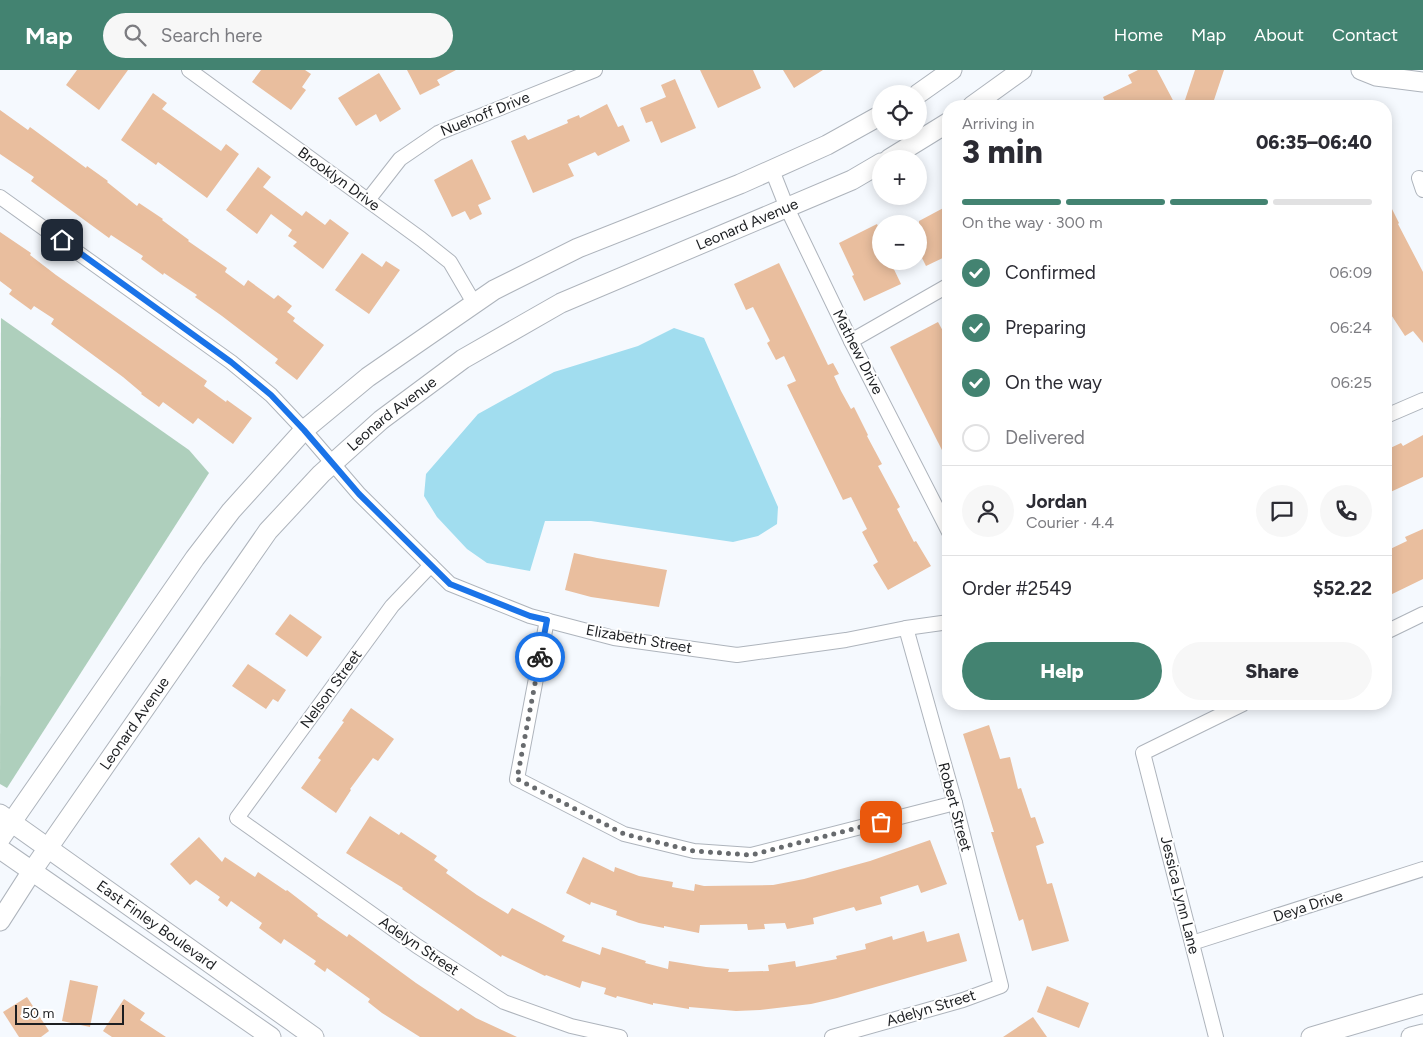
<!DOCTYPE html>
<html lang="en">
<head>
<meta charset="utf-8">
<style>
	:root { --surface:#fff; --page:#f7f7f7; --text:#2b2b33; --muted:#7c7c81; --line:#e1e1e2; --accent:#438371 }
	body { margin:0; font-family:Figtree,sans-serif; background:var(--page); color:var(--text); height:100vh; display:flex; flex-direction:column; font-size:19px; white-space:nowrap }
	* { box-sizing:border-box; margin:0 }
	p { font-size:16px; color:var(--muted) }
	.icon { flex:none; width:28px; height:28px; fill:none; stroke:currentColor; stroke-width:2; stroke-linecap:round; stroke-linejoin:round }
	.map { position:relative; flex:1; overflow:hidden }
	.drawer { position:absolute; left:942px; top:30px; width:450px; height:610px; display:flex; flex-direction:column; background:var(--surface); border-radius:20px; box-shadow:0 2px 12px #0003 }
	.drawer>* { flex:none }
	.buttons { position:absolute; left:872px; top:15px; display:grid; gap:10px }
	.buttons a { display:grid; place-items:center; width:55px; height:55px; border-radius:50%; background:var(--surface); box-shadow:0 2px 12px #0003; font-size:25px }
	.scale { position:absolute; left:15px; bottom:12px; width:109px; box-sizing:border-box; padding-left:5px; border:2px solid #1c1e21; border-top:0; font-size:14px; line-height:18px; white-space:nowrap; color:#1c1e21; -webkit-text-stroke:4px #fff; paint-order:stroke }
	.pin { position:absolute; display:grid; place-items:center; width:42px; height:42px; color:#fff; margin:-21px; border-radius:10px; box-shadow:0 2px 8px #0006 }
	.courier { position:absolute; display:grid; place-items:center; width:50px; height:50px; margin:-25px; border:4px solid #1a73e8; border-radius:50%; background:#fff; color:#222; box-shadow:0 1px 6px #0007 }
	.headline em { font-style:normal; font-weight:800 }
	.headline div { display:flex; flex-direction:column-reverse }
	.headline { display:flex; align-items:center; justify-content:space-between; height:85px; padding:0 20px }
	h1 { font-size:32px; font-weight:800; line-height:38px }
	.bar { display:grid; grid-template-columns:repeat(4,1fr); gap:8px 5px; align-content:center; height:60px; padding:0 20px }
	.bar i { height:6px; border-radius:4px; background:var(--line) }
	.bar .active { background:var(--accent) }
	.bar p { grid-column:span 4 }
	.line { display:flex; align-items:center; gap:12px; padding:0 20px; border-top:1px solid var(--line) }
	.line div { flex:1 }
	.round { display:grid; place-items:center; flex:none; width:52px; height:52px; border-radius:26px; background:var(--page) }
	ol { padding:0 20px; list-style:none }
	li { display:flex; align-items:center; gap:15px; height:55px }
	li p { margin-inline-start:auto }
	li .icon { padding:5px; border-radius:50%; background:var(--accent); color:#fff; stroke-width:4 }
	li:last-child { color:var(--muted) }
	li i { width:28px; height:28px; border:2px solid var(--line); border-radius:50% }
	.action { display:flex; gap:10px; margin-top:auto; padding:10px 20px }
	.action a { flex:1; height:58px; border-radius:30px; background:var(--accent); color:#fff; font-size:20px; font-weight:800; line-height:58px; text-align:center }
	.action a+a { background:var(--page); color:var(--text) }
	header { display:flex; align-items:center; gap:30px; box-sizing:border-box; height:70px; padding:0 25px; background:var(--accent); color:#fff }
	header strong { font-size:24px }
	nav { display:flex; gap:28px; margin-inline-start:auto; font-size:18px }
	.search { width:350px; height:45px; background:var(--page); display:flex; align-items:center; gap:12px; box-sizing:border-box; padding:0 18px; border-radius:28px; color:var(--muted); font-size:19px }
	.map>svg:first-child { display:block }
</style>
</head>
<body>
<header>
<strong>Map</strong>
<div class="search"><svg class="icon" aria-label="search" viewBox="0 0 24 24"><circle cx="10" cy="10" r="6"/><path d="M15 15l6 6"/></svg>Search here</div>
<nav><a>Home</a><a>Map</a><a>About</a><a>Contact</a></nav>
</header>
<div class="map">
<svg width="1423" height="967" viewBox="0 0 1423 967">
	<rect width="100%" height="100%" fill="#f5f9fe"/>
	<path fill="#aecfbc" d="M1 248 189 380 209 403 7 718 0 714Z"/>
	<path fill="#a1ddef" d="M674 258 704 268 778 437 777 454 758 466 733 472 591 451H545L530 501 487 493 467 479 437 447 424 426 426 404 478 344 554 302 638 276Z"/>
	<g fill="#e9be9e">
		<path d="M77 0H128L99 40 66 15Z"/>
		<path d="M261 0H305L311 4 302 17 306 20 291 40 252 12Z"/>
		<path d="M407 0H456L437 10 440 15 420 25Z"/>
		<path d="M700 0H753L761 18 718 38Z"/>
		<path d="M783 0H823L794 18Z"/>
		<path d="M1138 0H1157L1176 36H1107L1103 27 1132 13 1128 5Z"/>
		<path d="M1195 0H1224L1212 36H1183Z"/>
		<path d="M379 3 401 39 380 52 376 44 356 56 338 28Z"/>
		<path d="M675 9 696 58 661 73 652 51 646 53 640 38 666 27 661 15Z"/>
		<path d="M153 23 167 33 162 39 221 81 226 74 239 84 207 128 158 92 156 95 121 70Z"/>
		<path d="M607 34 618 57 623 55 630 71 598 86 595 82 568 94 574 106 533 123 511 71 525 65 528 70 568 53 567 50 579 45 580 48Z"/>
		<path d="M0 40 28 60 30 57 86 98 87 96 108 111 107 112 137 136 139 133 163 149 162 150 189 170 188 171 227 198 225 202 244 216 248 210 274 229 278 225 292 236 287 242 295 248 293 251 324 275 297 310 275 293 278 289 222 246 195 227 197 225 164 203 163 205 141 189 143 186 111 165 109 168 31 111 34 107 0 84Z"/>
		<path d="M472 89 491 129 478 135 482 144 470 150 465 141 452 147 434 110Z"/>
		<path d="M258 97 271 107 263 117 302 146 306 141 325 155 330 149 349 163 323 199 293 176 297 172 288 166 292 160 271 144 257 164 226 140Z"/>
		<path d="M1386 127 1399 153 1398 154 1423 202V273L1413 261 1405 266 1386 237Z"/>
		<path d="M949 135V185L926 196 919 182V151Z"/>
		<path d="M877 154 881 163V191H890L901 214 864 231 852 206 854 205 839 173Z"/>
		<path d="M0 162 31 183 30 185 56 205 207 311 204 316 226 332 227 330 252 348 233 374 198 348 193 354 163 332 159 337 141 324 142 323 123 307 51 254 54 249 34 236 31 240 9 224 12 220 0 211Z"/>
		<path d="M362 183 382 197 386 191 400 200 369 244 335 220Z"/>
		<path d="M779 193 828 295 833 293 839 304 834 306 841 321 851 339 854 337 868 365 867 366 882 394 878 396 900 437 897 439 914 472 916 471 931 496 888 520 873 495 878 492 862 462 867 459 851 427 843 430 787 315 796 311 784 286 776 290 767 273 770 271 753 237 746 240 734 214Z"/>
		<path d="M938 252 949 272V394L890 277Z"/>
		<path d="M1423 365V407L1386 424V380L1401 373 1403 376Z"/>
		<path d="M1423 459V509L1386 527V481L1407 471 1405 467Z"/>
		<path d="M574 483 597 488 667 500 659 537 591 527 565 520Z"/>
		<path d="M290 544 322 567 307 587 275 564Z"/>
		<path d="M248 594 286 620 278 632 273 629 266 639 232 616Z"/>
		<path d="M351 638 394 669 378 691 373 688 350 719 351 720 336 743 301 718 321 690 318 688 344 652 342 651Z"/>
		<path d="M989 655 1000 689 1010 687 1018 719 1021 718 1031 748 1035 747 1044 773 1036 776 1047 814 1052 813 1069 871 1032 881 1023 849 1019 851 991 762H994L963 664Z"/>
		<path d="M370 746 399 765 401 762 437 786 434 790 448 800 446 803 477 825 508 844 512 838 565 866 562 871 600 885 602 877 646 891 645 893 668 899 669 891 706 897 729 899 728 902 769 901 768 895 795 891 796 897 837 889 836 886 866 879 865 874 892 866 893 870 924 861 927 872 959 863 967 891 837 928 811 934 760 940 736 941 689 937V939L653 933V935L617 926 616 928 604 924 606 918 582 911 580 918 546 905 545 906 502 885 501 887 402 819 403 818 346 783Z"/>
		<path d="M199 767 222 792 225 787 255 807 258 802 286 821 287 820 318 844 317 846 347 867 349 864 416 913 458 941 461 938 476 948 517 967H420L382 943 368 932 370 929 327 898 325 902 314 894 316 891 284 869 281 874 259 858 262 853 231 831 227 837 218 830 220 827 196 810 190 815 170 794Z"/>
		<path d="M930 770 947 814 921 823 918 815 880 827 882 834 856 841 854 837 813 848 814 854 787 859 785 853 764 854 765 859 748 860 747 854 700 855 699 863 664 856V858L639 853 616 845 617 841 591 832 590 835 566 823 583 787 614 802 615 797 639 806 673 812 672 817 694 821 695 814 704 816 773 815 804 809 870 791Z"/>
		<path d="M70 910 98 916 90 957 62 951Z"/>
		<path d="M1047 916 1089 933 1079 958 1037 942Z"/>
		<path d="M27 927 49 961 41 967H19L3 942Z"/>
		<path d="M124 929 145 943 140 950 166 967H112L103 961Z"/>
		<path d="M1033 947 1047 967H1003Z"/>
	</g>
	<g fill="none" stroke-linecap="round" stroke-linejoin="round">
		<g stroke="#aeb4bc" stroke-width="16">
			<g id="street">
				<path d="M189 0 421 169 450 192 474 233"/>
				<path d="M772 100 787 138 851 271 949 462"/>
				<path d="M1419 108 1423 120"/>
				<path d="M0 127 231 292 271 325 304 360 359 424 450 514 530 546 614 568 737 585 846 570 906 558 949 552"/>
				<path d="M368 130 400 89 438 63 595 0"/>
				<path d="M851 271 949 215"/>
				<path d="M1386 346 1423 330"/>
				<path d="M431 495 392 536 237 748 417 876 504 932 571 956 620 967"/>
				<path d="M547 550 517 709 624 764 694 781 751 785 955 733"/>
				<path d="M1386 562 1423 544"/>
				<path d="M1192 873 1423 799"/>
				<path d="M832 967 963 930 1001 916 955 733 906 558"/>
				<path d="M1216 967 1143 683 1243 634"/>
			</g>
		</g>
		<g stroke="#aeb4bc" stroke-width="21">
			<g id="secondary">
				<path d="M1361 0 1376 6 1423 12"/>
				<path d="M918 24 952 0"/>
				<path d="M972 36 1022 0"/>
				<path d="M889 89 949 52"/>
				<path id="s1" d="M0 744 314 967"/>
				<path d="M0 769 195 488 231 441 304 360 368 307 494 220 578 178 740 114 827 75 881 45"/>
				<path d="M0 779 271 967"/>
				<path id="s2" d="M0 851 32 801 268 461 321 404 381 350 463 289 561 233 852 110 881 93"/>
				<path d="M1311 967 1423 934"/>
				<path d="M1411 967 1423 964"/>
			</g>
		</g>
		<use href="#street" stroke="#fff" stroke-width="14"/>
		<use href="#secondary" stroke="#fff" stroke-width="19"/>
	</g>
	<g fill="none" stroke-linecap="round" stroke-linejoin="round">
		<path stroke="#686b6e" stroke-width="5" stroke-dasharray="0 9" d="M540 587 517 709 624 764 694 781 751 785 881 752"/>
		<path stroke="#1a73e8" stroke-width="6" d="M62 170 231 292 271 325 304 360 359 424 450 514 530 546 547 550 540 587"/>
	</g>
	<g text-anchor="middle" stroke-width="4" stroke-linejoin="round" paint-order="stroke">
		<g font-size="15" fill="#1c1e21" stroke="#fff">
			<text transform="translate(485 44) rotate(-22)" y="5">Nuehoff Drive</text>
			<text transform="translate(339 109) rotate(36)" y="5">Brooklyn Drive</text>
			<text dy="5" stroke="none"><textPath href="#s2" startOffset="1049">Leonard Avenue</textPath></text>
			<text transform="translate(858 282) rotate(63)" y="5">Mathew Drive</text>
			<text dy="5" stroke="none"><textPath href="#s2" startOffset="644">Leonard Avenue</textPath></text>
			<text transform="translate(639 569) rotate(10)" y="5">Elizabeth Street</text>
			<text transform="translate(331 619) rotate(-54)" y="5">Nelson Street</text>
			<text dy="5" stroke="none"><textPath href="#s2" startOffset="239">Leonard Avenue</textPath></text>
			<text transform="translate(955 737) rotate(75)" y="5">Robert Street</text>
			<text transform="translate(1180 825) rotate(76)" y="5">Jessica Lynn Lane</text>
			<text transform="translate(1308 836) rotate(-18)" y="5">Deya Drive</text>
			<text dy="5" stroke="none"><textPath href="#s1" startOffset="192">East Finley Boulevard</textPath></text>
			<text transform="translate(419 876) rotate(34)" y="5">Adelyn Street</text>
			<text transform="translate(931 938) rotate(-17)" y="5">Adelyn Street</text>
		</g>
	</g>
</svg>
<div class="buttons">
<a><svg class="icon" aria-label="locate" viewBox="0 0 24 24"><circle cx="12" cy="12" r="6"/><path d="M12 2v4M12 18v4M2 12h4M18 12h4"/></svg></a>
<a>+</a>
<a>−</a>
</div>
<div class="scale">50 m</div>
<div class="pin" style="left:881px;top:752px;background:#ea580c"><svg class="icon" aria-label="bag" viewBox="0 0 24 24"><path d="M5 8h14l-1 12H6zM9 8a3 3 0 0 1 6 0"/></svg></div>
<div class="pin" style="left:62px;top:170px;background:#1f2937"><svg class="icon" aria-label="home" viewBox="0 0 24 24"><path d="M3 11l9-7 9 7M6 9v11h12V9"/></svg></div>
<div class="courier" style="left:540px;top:587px"><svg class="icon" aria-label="bike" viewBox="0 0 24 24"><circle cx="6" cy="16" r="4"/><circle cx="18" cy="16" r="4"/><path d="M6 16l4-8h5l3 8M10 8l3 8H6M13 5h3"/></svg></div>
<section class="drawer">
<div class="headline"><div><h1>3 min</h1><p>Arriving in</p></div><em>06:35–06:40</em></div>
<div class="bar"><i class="active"></i><i class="active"></i><i class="active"></i><i></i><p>On the way · 300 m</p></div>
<ol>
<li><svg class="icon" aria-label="check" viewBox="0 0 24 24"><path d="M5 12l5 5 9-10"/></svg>Confirmed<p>06:09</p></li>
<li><svg class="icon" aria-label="check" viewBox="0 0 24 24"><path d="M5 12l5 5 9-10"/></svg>Preparing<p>06:24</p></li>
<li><svg class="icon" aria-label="check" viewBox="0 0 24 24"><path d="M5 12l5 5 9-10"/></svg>On the way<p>06:25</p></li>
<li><i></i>Delivered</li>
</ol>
<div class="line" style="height:90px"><a class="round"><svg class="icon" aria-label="person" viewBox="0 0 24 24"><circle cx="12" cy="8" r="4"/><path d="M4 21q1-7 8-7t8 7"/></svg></a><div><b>Jordan</b><p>Courier · 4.4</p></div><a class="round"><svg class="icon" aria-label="chat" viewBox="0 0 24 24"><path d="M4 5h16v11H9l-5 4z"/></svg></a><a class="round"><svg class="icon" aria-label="phone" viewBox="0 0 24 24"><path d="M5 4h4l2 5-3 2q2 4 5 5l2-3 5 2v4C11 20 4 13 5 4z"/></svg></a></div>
<div class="line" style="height:65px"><div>Order #2549</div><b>$52.22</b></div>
<div class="action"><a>Help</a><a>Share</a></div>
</section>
</div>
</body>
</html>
